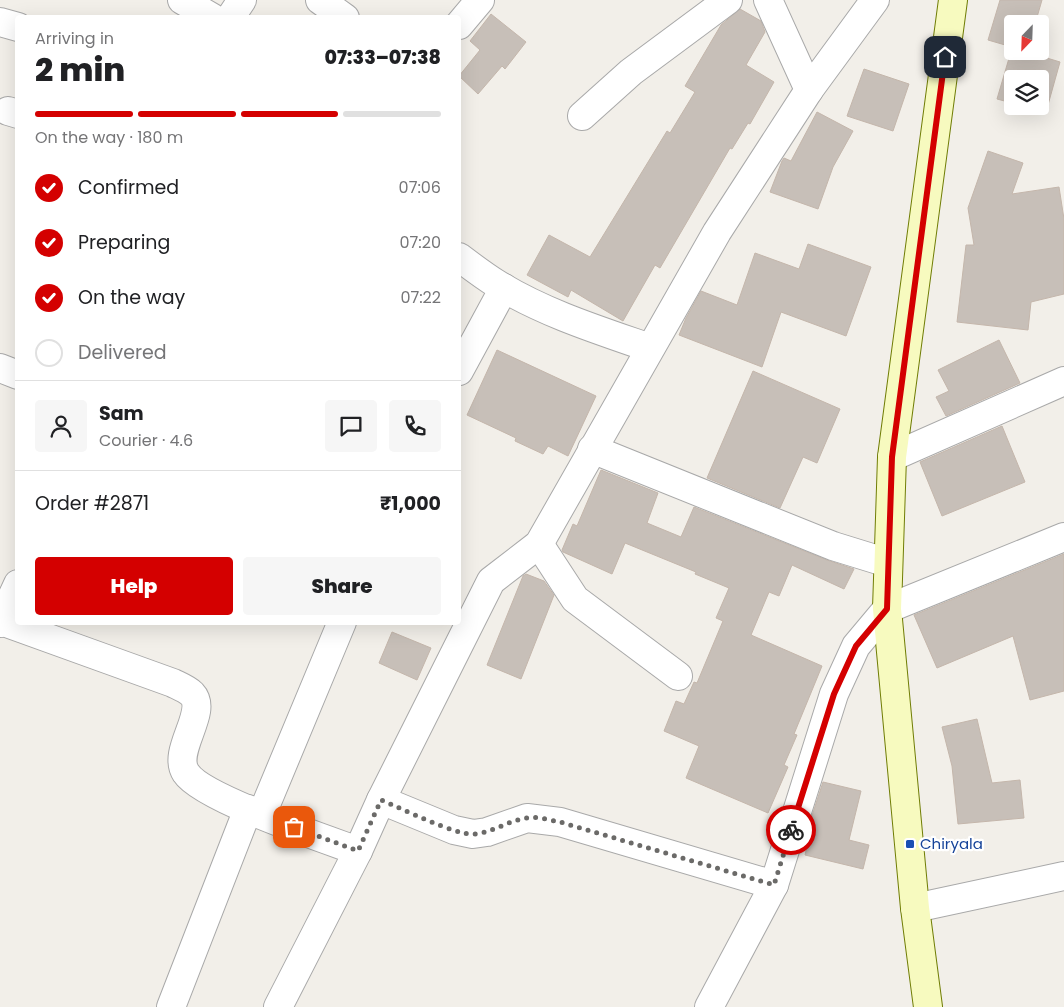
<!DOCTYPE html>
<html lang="en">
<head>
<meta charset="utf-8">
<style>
	:root { --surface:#fff; --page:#f6f6f6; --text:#202124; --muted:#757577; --line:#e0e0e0; --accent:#d40000 }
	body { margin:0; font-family:Poppins,sans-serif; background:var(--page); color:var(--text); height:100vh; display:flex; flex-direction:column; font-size:19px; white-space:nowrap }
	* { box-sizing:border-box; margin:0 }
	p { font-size:16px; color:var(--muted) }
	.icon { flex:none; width:28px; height:28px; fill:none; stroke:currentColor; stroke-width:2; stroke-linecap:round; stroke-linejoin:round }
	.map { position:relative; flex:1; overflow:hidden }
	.side { position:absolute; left:15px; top:15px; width:446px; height:610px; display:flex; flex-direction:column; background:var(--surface); border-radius:5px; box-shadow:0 5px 20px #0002 }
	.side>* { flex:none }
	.needle { width:32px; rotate:203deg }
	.buttons { position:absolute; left:1004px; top:15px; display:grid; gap:10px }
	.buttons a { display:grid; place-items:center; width:45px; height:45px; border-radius:5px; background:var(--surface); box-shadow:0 5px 20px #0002; font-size:25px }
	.pin { position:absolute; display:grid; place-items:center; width:42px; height:42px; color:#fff; margin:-21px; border-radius:10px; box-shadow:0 2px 8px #0006 }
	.courier { position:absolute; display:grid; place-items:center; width:50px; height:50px; margin:-25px; border:4px solid #d40000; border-radius:50%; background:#fff; color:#222; box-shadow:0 1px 6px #0007 }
	.head em { font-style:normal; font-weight:800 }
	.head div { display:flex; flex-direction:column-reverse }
	.head { display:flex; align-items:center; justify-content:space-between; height:85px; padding:0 20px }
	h1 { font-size:32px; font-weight:800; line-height:38px }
	.bar { display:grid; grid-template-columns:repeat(4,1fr); gap:8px 5px; align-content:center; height:60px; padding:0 20px }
	.bar i { height:6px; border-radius:4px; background:var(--line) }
	.bar .on { background:var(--accent) }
	.bar p { grid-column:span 4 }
	.line { display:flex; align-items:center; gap:12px; padding:0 20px; border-top:1px solid var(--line) }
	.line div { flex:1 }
	.round { display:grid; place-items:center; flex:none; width:52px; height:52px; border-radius:5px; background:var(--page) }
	ol { padding:0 20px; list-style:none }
	li { display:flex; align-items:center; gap:15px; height:55px }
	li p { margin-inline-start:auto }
	li .icon { padding:5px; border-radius:50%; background:var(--accent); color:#fff; stroke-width:4 }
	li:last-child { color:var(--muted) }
	li i { width:28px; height:28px; border:2px solid var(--line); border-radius:50% }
	.action { display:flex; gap:10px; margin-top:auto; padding:10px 20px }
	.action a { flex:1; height:58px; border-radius:5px; background:var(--accent); color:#fff; font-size:20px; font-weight:800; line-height:58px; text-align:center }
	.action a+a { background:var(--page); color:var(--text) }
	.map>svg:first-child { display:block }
</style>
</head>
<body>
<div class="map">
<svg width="1064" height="1007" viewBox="0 0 1064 1007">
	<rect width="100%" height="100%" fill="#f2efe9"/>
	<g fill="#c7bfb8" stroke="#c4b6ab">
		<path d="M1000 0H1042L1035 24H1012V47L988 40Z"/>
		<path d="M740 9 761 21 765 32 746 65 774 82 750 124 748 123 732 149 730 148 660 268 655 265 623 321 571 290 568 297 527 275 549 235 590 257 667 131 670 133 695 92 685 86 721 25Z"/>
		<path d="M491 14 526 42 505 69 502 66 478 94 459 76 480 50 470 41Z"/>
		<path d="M1012 48V51H1024L1060 62 1046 112 1025 106H1040V79H1012V103L997 99Z"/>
		<path d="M864 69 909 84 893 131 847 116Z"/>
		<path d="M817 112 853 131 833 167 818 209 770 192 782 161 784 158 791 161Z"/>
		<path d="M988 151 1023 163 1012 194 1059 187 1064 219V294L1031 302 1028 330 957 322 966 245H974L968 208Z"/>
		<path d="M808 244 871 267 846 336 781 312 762 367 679 335 686 318 701 291 737 305 755 253 799 269Z"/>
		<path d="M999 340 1020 383 946 416 936 397 949 391 938 370Z"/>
		<path d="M497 350 596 396 568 456 548 446 543 454 515 441 516 438 467 415Z"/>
		<path d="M753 371 840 409 817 463 803 457 780 508 707 478Z"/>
		<path d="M1002 426 1025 482 942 516 920 462Z"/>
		<path d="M601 470 658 493 647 523 681 537 694 507 827 560 854 569 844 589 792 565 779 596 769 592 751 635 822 666 794 734 797 735 784 765 788 767 768 813 686 778 699 746 664 731 676 701 684 704 694 682 697 683 723 621 716 618 729 588 695 574 696 572 625 543 612 574 563 552 562 550 573 524 577 526Z"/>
		<path d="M1064 554V691L1030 700 1013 636 937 668 914 615Z"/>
		<path d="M526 574 544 581 554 595 521 679 487 665 523 576Z"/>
		<path d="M392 632 431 648 417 680 379 663Z"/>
		<path d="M977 719 992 783 1020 780 1024 818 958 824 952 766 942 727Z"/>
		<path d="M823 782 861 791 849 840 869 845 863 869 805 855 812 826 809 825Z"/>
	</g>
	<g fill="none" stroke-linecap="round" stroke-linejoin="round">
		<g stroke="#a9a9a9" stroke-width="30">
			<g id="street">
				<path d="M182 0 213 18"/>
				<path d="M320 0 345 18"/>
				<path d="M768 0 809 90"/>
				<path d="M230 18 242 0"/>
				<path d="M0 22 18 27"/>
				<path d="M459 25 480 0"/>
				<path d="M8 111 18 114"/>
				<path d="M582 116 631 72 728 0"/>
				<path d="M459 257C471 266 484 276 497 284 544 313 598 330 650 348"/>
				<path d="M0 368 18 375"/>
				<path d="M459 371 504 288"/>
				<path d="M592 449 833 546 888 563"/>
				<path d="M892 457 1064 381"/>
				<path d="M539 544 575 599 678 676"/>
				<path d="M1 621 173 683C179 686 187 689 192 694 209 712 171 751 186 773 202 798 325 839 358 851"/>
				<path d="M0 623 18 584"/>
				<path d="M381 800 454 830 473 834 487 832 527 818 560 822 774 885"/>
				<path d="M262 814 342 622"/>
				<path d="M915 908 1064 876"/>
				<path d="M171 1007 248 809"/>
				<path d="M278 1007 358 851 381 800 491 581 539 544 717 232 809 90 875 0"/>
				<path d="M709 1007 774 885 834 694 856 646 887 609 1064 537"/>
			</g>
		</g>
		<g stroke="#707d05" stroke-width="30">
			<path id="secondary" d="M928 1007 915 908 887 609 892 457 953 0"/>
		</g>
		<use href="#street" stroke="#fff" stroke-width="28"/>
		<use href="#secondary" stroke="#f7fabf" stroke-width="28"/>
	</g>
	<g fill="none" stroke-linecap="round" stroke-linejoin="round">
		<path stroke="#6b6a68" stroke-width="5" stroke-dasharray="0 9" d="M294 827 358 851 381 800C401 808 456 836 475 834 493 832 508 821 526 818 537 816 549 820 560 822L774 885 791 830"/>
		<path stroke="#d40000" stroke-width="6" d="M791 830 834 694 856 646 887 609 892 457 945 57"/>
	</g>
	<rect fill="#1a4fb4" stroke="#fff" stroke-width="2" x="905" y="839" width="10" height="10" rx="2.5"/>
	<g text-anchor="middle" stroke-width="4.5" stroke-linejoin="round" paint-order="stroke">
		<g font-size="15" fill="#164399" stroke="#fff" text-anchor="start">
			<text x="920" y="849">Chiryala</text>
		</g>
	</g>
</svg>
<div class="buttons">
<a><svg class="needle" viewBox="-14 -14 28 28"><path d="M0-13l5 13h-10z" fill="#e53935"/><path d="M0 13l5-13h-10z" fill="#757577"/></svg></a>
<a><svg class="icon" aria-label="layers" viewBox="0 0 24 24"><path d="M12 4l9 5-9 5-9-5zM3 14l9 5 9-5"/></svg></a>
</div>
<div class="pin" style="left:294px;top:827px;background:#ea580c"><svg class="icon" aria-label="bag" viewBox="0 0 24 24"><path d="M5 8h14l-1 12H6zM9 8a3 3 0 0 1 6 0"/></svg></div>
<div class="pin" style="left:945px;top:57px;background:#1f2937"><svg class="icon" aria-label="home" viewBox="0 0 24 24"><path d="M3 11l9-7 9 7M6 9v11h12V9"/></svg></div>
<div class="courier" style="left:791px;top:830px"><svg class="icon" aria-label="bike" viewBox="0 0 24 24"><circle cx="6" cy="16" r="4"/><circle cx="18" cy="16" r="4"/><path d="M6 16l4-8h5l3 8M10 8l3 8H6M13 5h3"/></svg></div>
<section class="side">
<div class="head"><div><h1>2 min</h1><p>Arriving in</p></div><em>07:33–07:38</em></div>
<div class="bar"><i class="on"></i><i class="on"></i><i class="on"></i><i></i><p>On the way · 180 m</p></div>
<ol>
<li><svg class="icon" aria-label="check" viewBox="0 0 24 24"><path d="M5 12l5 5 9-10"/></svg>Confirmed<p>07:06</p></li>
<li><svg class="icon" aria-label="check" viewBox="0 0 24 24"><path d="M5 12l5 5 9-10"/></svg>Preparing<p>07:20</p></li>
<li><svg class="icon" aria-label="check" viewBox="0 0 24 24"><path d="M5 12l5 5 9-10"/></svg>On the way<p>07:22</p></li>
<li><i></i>Delivered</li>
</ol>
<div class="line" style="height:90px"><a class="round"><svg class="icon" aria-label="person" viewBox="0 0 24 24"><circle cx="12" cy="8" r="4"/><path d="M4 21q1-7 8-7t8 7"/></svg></a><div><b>Sam</b><p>Courier · 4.6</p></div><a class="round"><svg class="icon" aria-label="chat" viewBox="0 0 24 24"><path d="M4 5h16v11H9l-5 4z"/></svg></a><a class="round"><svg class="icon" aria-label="phone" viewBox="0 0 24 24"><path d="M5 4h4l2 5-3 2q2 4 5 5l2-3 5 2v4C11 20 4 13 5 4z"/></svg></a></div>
<div class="line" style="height:65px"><div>Order #2871</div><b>₹1,000</b></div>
<div class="action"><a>Help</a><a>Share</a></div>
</section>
</div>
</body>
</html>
